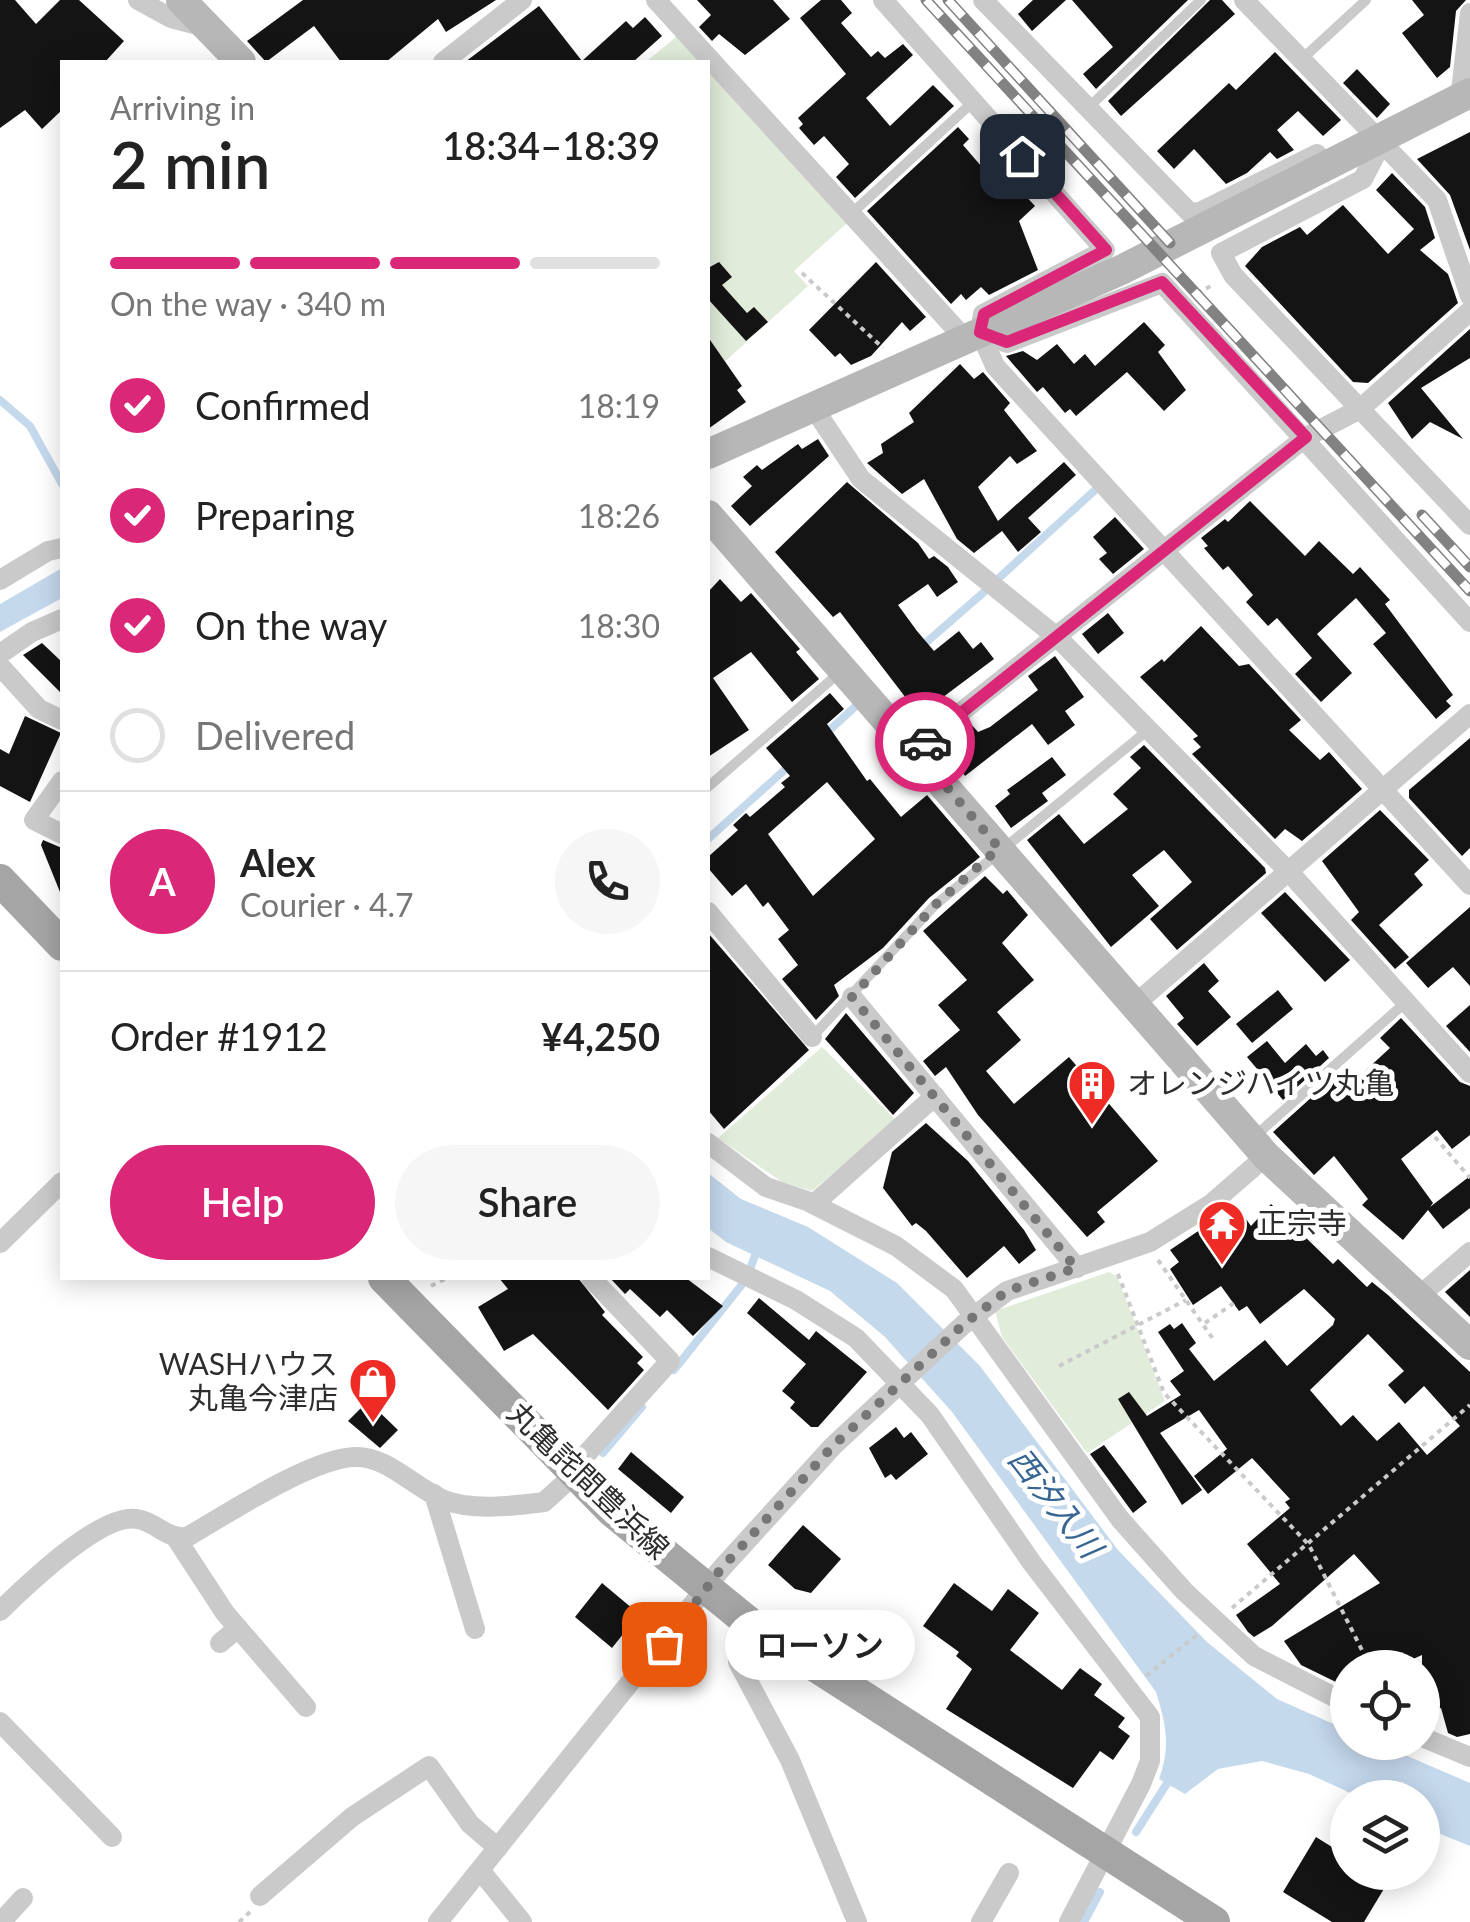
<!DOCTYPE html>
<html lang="en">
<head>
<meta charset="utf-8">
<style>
	:root { --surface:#fff; --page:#f6f6f6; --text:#222; --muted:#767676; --line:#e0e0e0; --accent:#db2777 }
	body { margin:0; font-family:Lato,"Noto Sans JP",sans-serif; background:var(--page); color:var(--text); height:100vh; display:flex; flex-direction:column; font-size:38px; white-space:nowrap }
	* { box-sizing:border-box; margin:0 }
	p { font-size:32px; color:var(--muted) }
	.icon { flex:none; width:55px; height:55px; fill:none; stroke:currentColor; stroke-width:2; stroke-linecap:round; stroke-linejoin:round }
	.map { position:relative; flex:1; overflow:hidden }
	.side { position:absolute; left:60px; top:60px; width:650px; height:1220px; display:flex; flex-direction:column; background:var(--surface); border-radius:0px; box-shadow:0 5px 25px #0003 }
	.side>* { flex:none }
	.tools { position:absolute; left:1330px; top:1650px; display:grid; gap:20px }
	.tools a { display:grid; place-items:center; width:110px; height:110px; border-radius:50%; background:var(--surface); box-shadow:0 5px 25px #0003; font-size:50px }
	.pin { position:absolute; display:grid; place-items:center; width:85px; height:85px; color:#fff; margin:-42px; border-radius:20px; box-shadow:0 5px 15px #0006 }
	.courier { position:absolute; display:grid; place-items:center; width:100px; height:100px; margin:-50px; border:8px solid #db2777; border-radius:50%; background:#fff; color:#222; box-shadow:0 2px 12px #0007 }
	.bubble { position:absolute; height:70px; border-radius:35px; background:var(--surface); box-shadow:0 5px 25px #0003; font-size:32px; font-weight:600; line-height:70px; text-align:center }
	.summary em { font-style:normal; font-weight:600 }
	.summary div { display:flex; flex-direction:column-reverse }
	.summary { display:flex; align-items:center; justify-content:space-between; height:170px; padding:0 50px }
	h1 { font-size:65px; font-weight:600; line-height:75px }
	.bar { display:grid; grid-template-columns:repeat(4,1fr); gap:15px 10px; align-content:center; height:120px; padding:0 50px }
	.bar i { height:12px; border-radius:8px; background:var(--line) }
	.bar .selected { background:var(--accent) }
	.bar p { grid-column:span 4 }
	.line { display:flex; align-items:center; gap:25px; padding:0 50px; border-top:2px solid var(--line) }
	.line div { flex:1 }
	.round { display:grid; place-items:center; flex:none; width:105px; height:105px; border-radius:52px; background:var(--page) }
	ol { padding:0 50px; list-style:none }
	li { display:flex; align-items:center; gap:30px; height:110px }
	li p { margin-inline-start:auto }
	li .icon { padding:10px; border-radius:50%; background:var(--accent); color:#fff; stroke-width:4 }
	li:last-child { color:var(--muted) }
	li i { width:55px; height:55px; border:5px solid var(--line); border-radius:50% }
	.primary-button { display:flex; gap:20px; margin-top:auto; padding:20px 50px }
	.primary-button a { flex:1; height:115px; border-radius:60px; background:var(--accent); color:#fff; font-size:40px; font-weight:600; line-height:115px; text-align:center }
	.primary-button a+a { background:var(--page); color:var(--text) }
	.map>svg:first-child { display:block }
</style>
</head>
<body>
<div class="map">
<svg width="1470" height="1922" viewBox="0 0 1470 1922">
	<rect width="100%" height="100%" fill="#fff"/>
	<g fill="#e2ecda">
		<path d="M677 36 701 62H646Z"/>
		<path d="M708 70 847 223 794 271 808 286 708 377Z"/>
		<path d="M822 1047 896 1120 812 1191 782 1182 718 1138Z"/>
		<path d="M1109 1272 1117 1276 1165 1401 1087 1453 1002 1337 995 1311Z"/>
	</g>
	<g fill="#c5d9ed">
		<path d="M62 568V598L0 632V604Z"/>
		<path d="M708 1173 741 1199 808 1227 897 1283 980 1366 1118 1550 1207 1642 1277 1699 1347 1730 1348 1742 1377 1743 1470 1783V1846L1423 1827 1422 1798 1359 1797 1309 1774 1262 1761 1218 1769 1185 1794 1159 1779C1171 1746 1166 1725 1156 1692L952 1412 885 1337 830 1291 726 1242 708 1228Z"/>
	</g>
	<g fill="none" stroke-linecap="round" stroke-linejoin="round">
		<g stroke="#c5d9ed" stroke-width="8">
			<path d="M0 400 30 426 62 484"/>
			<path d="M1000 577 1094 491"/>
			<path d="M921 647 984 592"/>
			<path d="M823 736 857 705"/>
			<path d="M708 839 790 765"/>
			<path d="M750 1269 759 1245"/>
			<path d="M674 1370 744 1282"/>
			<path d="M603 1453 642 1407"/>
			<path d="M1136 1832 1171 1777"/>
			<path d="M1084 1922 1100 1892"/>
		</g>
	</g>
	<g fill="#141414" fill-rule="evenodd">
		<path d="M0 0H15L36 24 60 0H79L124 41 105 62H62V110L42 129 25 110 0 128Z"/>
		<path d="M303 0H496L446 32 438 19 386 62H341L314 26 266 62 247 41Z"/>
		<path d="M697 0H773L790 19 745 55 719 34 712 41 699 27 711 15Z"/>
		<path d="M821 0H841L852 13 841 23 871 57 878 51 885 58 903 44 913 55 866 98 890 126 933 85 954 106 855 198 836 177 849 164 824 136 814 145 799 128 803 124 798 118 846 74 800 18Z"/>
		<path d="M1033 0H1066L1032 31 1018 14Z"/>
		<path d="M1072 0H1188L1096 89 1083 74 1113 47Z"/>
		<path d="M1210 0H1222L1235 14 1121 116 1108 101Z"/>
		<path d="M1412 0H1466L1456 11 1450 67 1437 78 1402 33 1424 15Z"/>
		<path d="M539 6 582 61 626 21 633 28 645 17 662 36 633 62H465Z"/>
		<path d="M1275 52 1341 120 1323 136 1298 111 1277 130 1294 150 1277 159 1270 152 1247 173 1226 184 1194 149 1174 169 1157 151 1229 83 1236 90Z"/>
		<path d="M1357 69 1390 104 1377 118 1343 83Z"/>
		<path d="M958 127 969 139 963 145 1000 188 1010 179 1035 206 1019 221 1038 270 989 295 981 287 966 300 961 294 951 304 867 211Z"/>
		<path d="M1470 132V250L1450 195 1417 159Z"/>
		<path d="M1392 173 1425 207 1435 238 1420 250 1448 274 1458 303 1368 383 1353 382 1245 266 1262 247 1300 227 1307 235 1343 205 1388 254 1414 229 1376 190Z"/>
		<path d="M719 262 732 277 722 285 747 313 754 307 768 322 746 341 708 299V268Z"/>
		<path d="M876 262 926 317 910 331 902 322 871 356 851 365 840 353 835 357 809 330Z"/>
		<path d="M1144 322 1165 345 1158 352 1186 390 1164 411 1127 372 1076 416 1070 409 1065 413 1043 387 1037 392 1006 356 1023 351 1037 360 1057 344 1074 364 1085 354 1095 366Z"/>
		<path d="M1470 329V358L1421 388 1463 439 1430 422 1412 439 1388 403Z"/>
		<path d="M708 337 742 386 737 390 746 402 708 429Z"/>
		<path d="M960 364 974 379 983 372 1010 403 1004 410 1037 451 1017 464 1010 456 978 487 998 521 1064 462 1076 475 1028 518 1041 532 1018 552 1002 531 974 553 957 539 924 479 902 494 867 463 883 453 881 444 914 422 909 413Z"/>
		<path d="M818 439 829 456 750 526 731 506 752 486 743 477 757 465 762 470 798 444 802 449Z"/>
		<path d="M847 482 918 543 929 559 934 556 948 567 958 582 937 597 928 584 898 605 917 631 934 651 959 631 973 649 981 642 994 659 919 715 840 612 833 617 775 552Z"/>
		<path d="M1250 501 1305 556 1319 541 1353 574 1360 567 1390 600 1385 604 1453 695 1446 701 1451 706 1436 719 1373 644 1386 633 1356 598 1317 634 1352 673 1321 702 1295 674 1312 658 1277 618 1268 626 1246 602 1253 595 1228 566 1223 570 1204 548 1208 546 1201 538 1225 519 1228 522Z"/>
		<path d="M1115 517 1144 549 1113 574 1099 559 1107 553 1093 537Z"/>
		<path d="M720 579 741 602 751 593 800 649 796 652 819 679 792 702 751 652 713 678 749 730 708 757V592Z"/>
		<path d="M1108 613 1124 633 1098 654 1082 634Z"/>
		<path d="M1201 626 1239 666 1249 664 1301 720 1289 730 1320 760 1329 752 1362 789 1302 841 1285 829 1275 839 1192 754 1201 747 1193 739 1198 736 1140 677 1162 659 1164 662Z"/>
		<path d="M42 643 62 662V694L23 655Z"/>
		<path d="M1055 656 1084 697 1065 711 1075 725 1048 745 1032 724 965 776 944 743 970 723 978 732 990 727 1038 690 1028 676Z"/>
		<path d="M830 693 844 709 827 724 867 781 870 779 901 817 927 795 980 857 929 898 883 948 834 985 839 996 816 1020 782 979 798 965 778 939 789 930 768 902 763 907 746 884 732 896 708 868V857L738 830 733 825 746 813 750 817 785 787 781 783 790 776 766 748ZM827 782 875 839 813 896 768 834Z"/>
		<path d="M25 716 61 733 30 802 0 786V749L9 754Z"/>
		<path d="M1470 738V848L1462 856 1409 798V790Z"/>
		<path d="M1144 745 1265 868 1266 873 1177 950 1150 919 1192 882 1164 850 1132 875 1159 906 1111 947 1027 840 1059 814 1084 844 1128 809 1113 794 1141 768 1130 757Z"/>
		<path d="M1052 757 1066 775 1042 793 1048 801 1011 828 995 806 1010 794 1007 790Z"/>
		<path d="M1380 810 1429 860 1414 874 1423 885 1379 925 1409 957 1395 969 1351 920 1359 912 1322 861Z"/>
		<path d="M43 840 62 848V897L41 845Z"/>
		<path d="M985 876 1003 894 1007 890 1028 915 1002 943 1034 980 997 1012 1021 1040 986 1071 1014 1104 1069 1057 1158 1161 1097 1212 1105 1222 1087 1237 978 1115 946 1067 935 1076 923 1061 960 1030 938 1005 967 980 923 931Z"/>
		<path d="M1285 892 1350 960 1325 982 1261 913Z"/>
		<path d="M1470 907V986L1453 967 1428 988 1406 963Z"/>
		<path d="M708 933 809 1050 724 1129 708 1110Z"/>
		<path d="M1204 963 1219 981 1208 991 1231 1017 1197 1046 1177 1024 1184 1018 1166 996Z"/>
		<path d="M1278 990 1293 1009 1252 1043 1236 1024Z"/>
		<path d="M1470 1005V1052L1446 1026Z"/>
		<path d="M846 1013 914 1093 893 1115 825 1039Z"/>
		<path d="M1401 1018 1460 1082 1470 1086V1135L1452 1149 1437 1130 1401 1159 1433 1203 1430 1207 1470 1176V1208L1443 1229 1428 1210 1403 1240 1362 1205 1368 1199 1334 1156 1314 1175 1273 1132 1343 1069 1354 1081 1390 1048 1380 1038Z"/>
		<path d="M1267 1041 1285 1063 1306 1044 1316 1056 1323 1050 1329 1058 1283 1100 1247 1057Z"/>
		<path d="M926 1123 968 1161 1024 1230 1036 1250 1019 1264 1004 1246 967 1278 926 1231 916 1223 912 1226 883 1188 892 1152Z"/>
		<path d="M1271 1204 1333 1264 1338 1259 1367 1287 1372 1282 1388 1295 1470 1372V1734L1457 1737 1448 1733 1441 1708 1422 1713V1655L1393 1668H1348V1678L1340 1684 1301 1665 1284 1641 1380 1583 1354 1554 1272 1626 1254 1637 1248 1632 1236 1615 1280 1584 1247 1544 1290 1508 1285 1502 1290 1499 1252 1458 1208 1494 1194 1476 1227 1449 1199 1410 1160 1433 1202 1490 1182 1505 1118 1399 1129 1392 1147 1416 1181 1395 1170 1381 1184 1371 1158 1332 1170 1324 1174 1329 1182 1323 1196 1343 1189 1349 1214 1381 1265 1340 1287 1366 1333 1325 1335 1319 1304 1289 1260 1324 1247 1306 1239 1311 1221 1286 1193 1305 1170 1269 1179 1262 1170 1250 1228 1211 1230 1216 1239 1209 1251 1226ZM1368 1334 1404 1371 1388 1385 1405 1404 1424 1386 1460 1426 1427 1455 1399 1422 1377 1441 1353 1415 1341 1426 1310 1390Z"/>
		<path d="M1470 1270V1317L1445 1292Z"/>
		<path d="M499 1278H578L605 1312 602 1315 643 1357 637 1363 644 1370 608 1410 533 1334 504 1351 478 1307 508 1289Z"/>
		<path d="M610 1278H686L723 1306 693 1336 667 1310 660 1317 630 1289 625 1294Z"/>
		<path d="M759 1298 809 1340 816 1331 867 1372 818 1427H811L790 1408 795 1402 782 1391 806 1364 747 1313Z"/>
		<path d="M368 1401 398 1430 380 1448 348 1421Z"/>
		<path d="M896 1427 904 1438 911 1432 928 1454 896 1480 891 1474 885 1478 869 1448Z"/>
		<path d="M1104 1445 1147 1502 1133 1513 1090 1454Z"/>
		<path d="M631 1452 684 1497 671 1513 618 1469Z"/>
		<path d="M803 1525 841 1559 811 1593 795 1589 768 1565Z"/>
		<path d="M602 1583 639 1614 612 1648 575 1617Z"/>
		<path d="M954 1583 992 1611 1008 1589 1039 1613 1010 1650 1062 1690 1080 1668 1102 1684 1094 1695 1125 1718 1118 1727 1130 1736 1113 1760 1100 1751 1073 1788 946 1709 972 1669 956 1656 959 1652 923 1626Z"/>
		<path d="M1316 1837 1348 1857V1872H1373L1388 1882 1364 1922H1332L1283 1892Z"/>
	</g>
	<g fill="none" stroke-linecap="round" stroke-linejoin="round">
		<g stroke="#cacaca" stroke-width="4" stroke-dasharray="5 5" stroke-linecap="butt">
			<path d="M802 273 883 348"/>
			<path d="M1197 293 1215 284"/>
			<path d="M1435 1137 1470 1178"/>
			<path d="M1158 1260 1213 1339"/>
			<path d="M1118 1274 1164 1393 1309 1545 1371 1668"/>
			<path d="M431 1286 447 1278"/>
			<path d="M1205 1323 1234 1303"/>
			<path d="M1059 1366 1186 1300"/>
			<path d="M1232 1608 1470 1405"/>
			<path d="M1146 1676 1197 1635"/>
			<path d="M239 1922 250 1912"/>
		</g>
		<g stroke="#cacaca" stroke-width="10">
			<path d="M1301 60 1366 0"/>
			<path d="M1088 108 1201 0"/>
			<path d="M851 214 973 102"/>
			<path d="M708 787 839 673"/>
			<path d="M812 1037 935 905 1148 730"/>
			<path d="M1254 1137 1406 1002"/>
		</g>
		<g stroke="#cacaca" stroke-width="20">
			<path d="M138 0 171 18 205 27"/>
			<path d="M656 0 965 339"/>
			<path d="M883 0 1105 250 983 314 980 332 995 366 1470 885"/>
			<path d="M983 0 1190 213 1200 212 1317 154"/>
			<path d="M1244 0 1437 200 1470 296"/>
			<path d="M443 62 522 0"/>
			<path d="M1460 99 1470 13"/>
			<path d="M1382 142 1363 179 1221 253 1233 275 1470 525"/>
			<path d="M980 332 1007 343 1162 283 1470 622"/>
			<path d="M813 407 861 479 1058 638 1290 873 1470 1073"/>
			<path d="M0 580 48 551 62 548"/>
			<path d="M0 654 32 632 62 619"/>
			<path d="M0 666 39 709 62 720"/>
			<path d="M915 749 1306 437 1360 409 1470 311"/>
			<path d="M62 781 34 820 62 834"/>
			<path d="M708 912 812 1037"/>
			<path d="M852 997 1077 1268"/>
			<path d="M1134 1005 1470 714"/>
			<path d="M708 1143 766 1187 807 1201 896 1246 954 1289 1120 1519 1184 1591 1254 1656 1348 1704"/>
			<path d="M814 1204 935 1096"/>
			<path d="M0 1243 62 1182"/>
			<path d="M708 1257 796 1300 856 1338 930 1415 1032 1563 1150 1717V1761L1141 1784 1069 1922"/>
			<path d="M1417 1298 1470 1252"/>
			<path d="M572 1470 670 1361 591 1278"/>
			<path d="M434 1494 475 1629"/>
			<path d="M176 1538 225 1613 306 1707"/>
			<path d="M0 1611C26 1586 100 1513 137 1519 157 1522 165 1539 187 1537 227 1514 310 1459 354 1457 387 1455 414 1488 444 1500 472 1511 514 1506 544 1502L575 1474"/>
			<path d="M747 1622 738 1662 790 1760 857 1922"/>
			<path d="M220 1643 238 1628"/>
			<path d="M0 1722 112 1837"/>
			<path d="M1422 1737 1470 1757"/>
			<path d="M480 1870 522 1922"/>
			<path d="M260 1896 352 1817 429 1766 470 1824 498 1848"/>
			<path d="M1 1922 23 1898"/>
			<path d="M438 1922 721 1569 833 1446 964 1324 1007 1291 1150 1242 1211 1204 1266 1156"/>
			<path d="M981 1922 1009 1873"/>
		</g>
		<g stroke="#b7b7b7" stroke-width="30">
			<path d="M181 0 241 62"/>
			<path d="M708 454 1121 270 1470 93"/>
			<path d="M708 515 1266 1156 1470 1345"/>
		</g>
		<g stroke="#a5a5a5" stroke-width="32">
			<path d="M0 880 62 945"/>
			<path d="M384 1278 612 1511 753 1626 1214 1922"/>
		</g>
		<g stroke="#828282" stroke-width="11">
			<g id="rail">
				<path d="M926 0 1470 591"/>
				<path d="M948 0 1170 243"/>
				<path d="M1422 515 1470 567"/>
			</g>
		</g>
		<use href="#rail" stroke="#fff" stroke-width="8" stroke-dasharray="22" stroke-linecap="butt"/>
	</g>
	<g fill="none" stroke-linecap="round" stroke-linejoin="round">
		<path stroke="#767676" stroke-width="10" stroke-dasharray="0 18" d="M664 1644 721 1569 833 1446 964 1324 1007 1291 1076 1268 852 997 935 905 999 848 915 750 925 742"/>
		<path stroke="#db2777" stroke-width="12" d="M925 742 1306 437 1162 282 1007 342 980 332 984 314 1106 250 1022 156"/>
	</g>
	<defs>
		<g id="building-pin" transform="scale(2.5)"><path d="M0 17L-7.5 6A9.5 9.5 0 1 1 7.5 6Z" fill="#ee2b25" stroke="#fff"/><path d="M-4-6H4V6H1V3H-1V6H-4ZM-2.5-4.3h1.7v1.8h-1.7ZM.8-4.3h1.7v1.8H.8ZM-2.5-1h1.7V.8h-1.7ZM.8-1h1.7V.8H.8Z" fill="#fff"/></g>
		<g id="temple-pin" transform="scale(2.5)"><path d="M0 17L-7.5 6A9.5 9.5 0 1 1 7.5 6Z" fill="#ee2b25" stroke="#fff"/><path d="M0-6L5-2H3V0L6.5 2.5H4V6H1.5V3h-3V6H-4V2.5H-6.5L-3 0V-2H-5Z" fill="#fff"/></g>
		<g id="shop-pin" transform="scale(2.5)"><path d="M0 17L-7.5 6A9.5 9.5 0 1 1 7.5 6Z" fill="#ee2b25" stroke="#fff"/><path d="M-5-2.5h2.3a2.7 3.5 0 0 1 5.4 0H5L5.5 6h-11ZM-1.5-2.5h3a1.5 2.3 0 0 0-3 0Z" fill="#fff"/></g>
	</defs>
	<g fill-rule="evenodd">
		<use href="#building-pin" x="1092" y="1084"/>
		<use href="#temple-pin" x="1222" y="1224"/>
		<use href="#shop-pin" x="373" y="1382"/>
	</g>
	<g text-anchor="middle" stroke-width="10" stroke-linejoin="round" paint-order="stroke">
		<g font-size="30" fill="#2d2d2d" stroke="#fff" text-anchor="start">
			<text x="1127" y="1094">オレンジハイツ丸亀</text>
			<text x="1257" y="1234">正宗寺</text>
			<text x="338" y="1375" text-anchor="end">WASHハウス<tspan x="338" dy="34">丸亀今津店</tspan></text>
		</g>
		<g font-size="30" fill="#2d2d2d" stroke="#fff">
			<text transform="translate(588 1481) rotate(44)" y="10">丸亀詫間豊浜線</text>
		</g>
		<g font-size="32" font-style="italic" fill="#376693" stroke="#fff">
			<text transform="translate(1055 1503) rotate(52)" y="11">西汐入川</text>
		</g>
	</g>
</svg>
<div class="tools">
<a><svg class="icon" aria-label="locate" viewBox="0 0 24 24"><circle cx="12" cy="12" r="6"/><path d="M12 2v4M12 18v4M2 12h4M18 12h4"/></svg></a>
<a><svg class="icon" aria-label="layers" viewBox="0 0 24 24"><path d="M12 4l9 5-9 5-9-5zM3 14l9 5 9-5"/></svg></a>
</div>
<div class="pin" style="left:664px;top:1644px;background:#ea580c"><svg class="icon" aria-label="bag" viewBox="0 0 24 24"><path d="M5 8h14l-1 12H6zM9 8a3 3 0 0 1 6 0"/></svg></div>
<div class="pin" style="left:1022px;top:156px;background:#1f2937"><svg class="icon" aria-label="home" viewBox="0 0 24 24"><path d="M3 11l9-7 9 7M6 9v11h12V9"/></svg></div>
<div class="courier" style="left:925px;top:742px"><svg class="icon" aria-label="car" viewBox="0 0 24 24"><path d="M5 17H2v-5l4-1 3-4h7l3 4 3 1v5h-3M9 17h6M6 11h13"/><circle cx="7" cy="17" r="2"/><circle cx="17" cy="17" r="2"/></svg></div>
<div class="bubble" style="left:725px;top:1610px;width:190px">ローソン</div>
<section class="side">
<div class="summary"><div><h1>2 min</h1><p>Arriving in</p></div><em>18:34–18:39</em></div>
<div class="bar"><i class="selected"></i><i class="selected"></i><i class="selected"></i><i></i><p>On the way · 340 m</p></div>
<ol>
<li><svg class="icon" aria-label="check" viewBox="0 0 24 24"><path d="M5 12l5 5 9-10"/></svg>Confirmed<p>18:19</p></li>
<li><svg class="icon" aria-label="check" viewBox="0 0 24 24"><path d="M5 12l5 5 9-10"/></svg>Preparing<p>18:26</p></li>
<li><svg class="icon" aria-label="check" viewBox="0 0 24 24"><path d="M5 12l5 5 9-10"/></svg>On the way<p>18:30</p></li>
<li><i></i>Delivered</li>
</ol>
<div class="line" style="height:180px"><b class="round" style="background:var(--accent);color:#fff">A</b><div><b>Alex</b><p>Courier · 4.7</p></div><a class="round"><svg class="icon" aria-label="phone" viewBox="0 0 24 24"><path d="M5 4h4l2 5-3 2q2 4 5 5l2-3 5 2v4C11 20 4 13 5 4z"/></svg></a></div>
<div class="line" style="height:130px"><div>Order #1912</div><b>¥4,250</b></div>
<div class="primary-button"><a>Help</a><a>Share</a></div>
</section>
</div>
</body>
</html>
